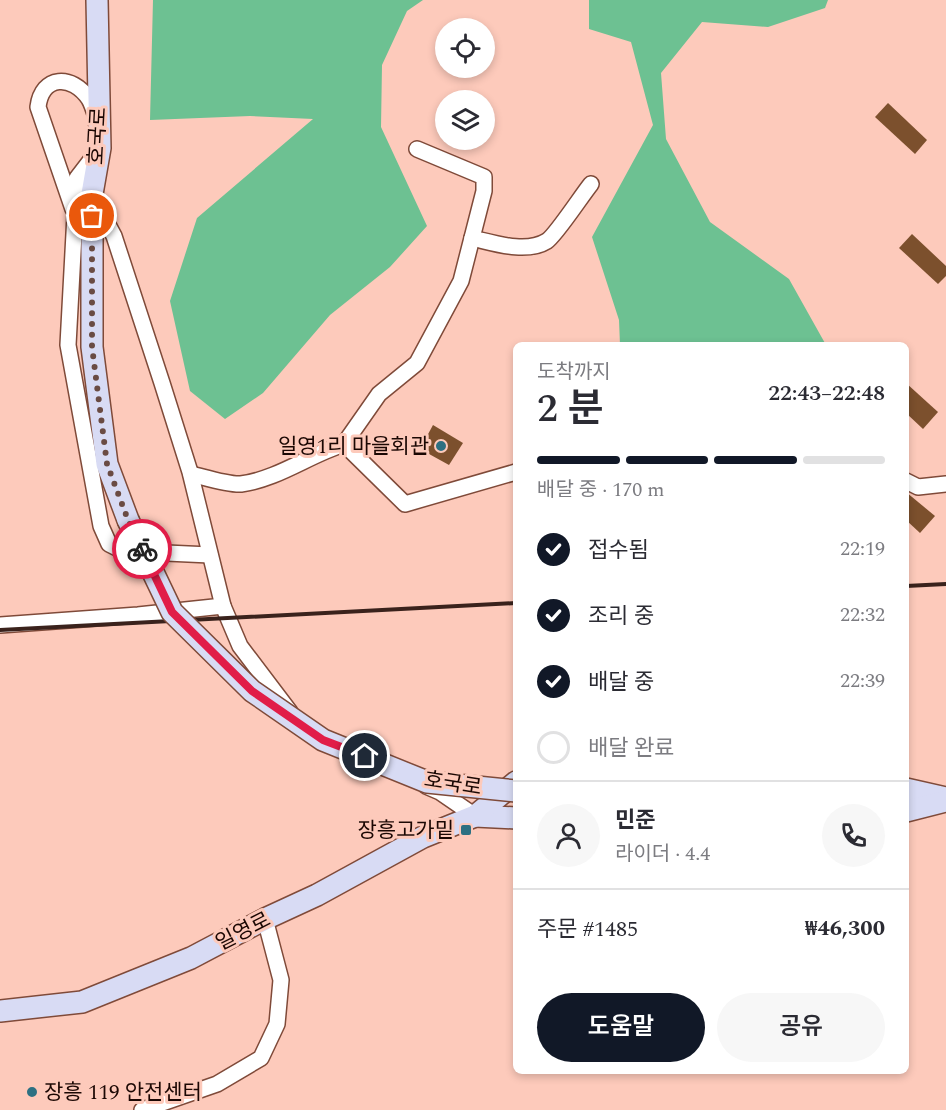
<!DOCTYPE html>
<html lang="ko">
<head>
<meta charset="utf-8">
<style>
	:root { --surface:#fff; --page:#f7f7f7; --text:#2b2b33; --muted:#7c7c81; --line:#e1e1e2; --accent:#111827 }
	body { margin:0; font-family:Spectral,"Noto Sans KR",serif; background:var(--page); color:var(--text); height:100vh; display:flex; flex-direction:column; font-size:22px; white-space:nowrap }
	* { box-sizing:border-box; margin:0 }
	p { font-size:20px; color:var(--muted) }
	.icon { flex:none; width:33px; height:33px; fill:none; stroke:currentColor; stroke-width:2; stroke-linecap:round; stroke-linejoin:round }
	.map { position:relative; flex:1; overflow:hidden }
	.sheet { position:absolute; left:513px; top:342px; width:396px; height:732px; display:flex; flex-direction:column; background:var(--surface); border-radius:9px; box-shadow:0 3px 9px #0003 }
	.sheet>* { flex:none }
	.tools { position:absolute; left:435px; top:18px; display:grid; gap:12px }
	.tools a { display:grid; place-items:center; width:60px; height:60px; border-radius:50%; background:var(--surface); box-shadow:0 3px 9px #0003; font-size:30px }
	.pin { position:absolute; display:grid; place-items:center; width:51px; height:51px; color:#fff; margin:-26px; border:3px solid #fff; border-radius:50%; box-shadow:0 2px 6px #0007 }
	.courier { position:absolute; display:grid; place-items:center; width:60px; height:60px; margin:-30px; border:4px solid #e11d48; border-radius:50%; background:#fff; color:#222; box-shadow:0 2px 8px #0007 }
	.overview em { font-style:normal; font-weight:600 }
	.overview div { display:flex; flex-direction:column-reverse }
	.overview { display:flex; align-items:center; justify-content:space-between; height:102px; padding:0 24px }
	h1 { font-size:39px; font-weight:600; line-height:45px }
	.bar { display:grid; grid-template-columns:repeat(4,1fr); gap:9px 6px; align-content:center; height:72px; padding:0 24px }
	.bar i { height:8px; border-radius:4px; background:var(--line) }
	.bar .current { background:var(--accent) }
	.bar p { grid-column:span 4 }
	.line { display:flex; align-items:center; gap:15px; padding:0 24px; border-top:2px solid var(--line) }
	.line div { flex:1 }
	.round { display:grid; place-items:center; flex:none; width:63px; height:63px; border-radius:32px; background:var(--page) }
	ol { padding:0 24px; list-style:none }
	li { display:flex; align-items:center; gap:18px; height:66px }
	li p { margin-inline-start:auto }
	li .icon { padding:6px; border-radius:50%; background:var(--accent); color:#fff; stroke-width:4 }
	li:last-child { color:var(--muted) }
	li i { width:33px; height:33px; border:3px solid var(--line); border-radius:50% }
	.button { display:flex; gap:12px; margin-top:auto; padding:12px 24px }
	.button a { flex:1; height:69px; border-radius:36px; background:var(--accent); color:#fff; font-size:24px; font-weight:600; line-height:69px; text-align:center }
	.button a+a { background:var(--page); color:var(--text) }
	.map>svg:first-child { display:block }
</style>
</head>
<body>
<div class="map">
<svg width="946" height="1110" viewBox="0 0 946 1110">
	<rect width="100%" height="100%" fill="#fdcabb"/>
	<g fill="#6dc192">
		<path d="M153 0H423L407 11 382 65 381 127 427 226 390 267 330 315 263 393 225 419 190 391 170 301 197 218 313 119 250 116 150 120Z"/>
		<path d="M589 0H828L825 8 768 27 702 22 661 73 666 139 710 222 789 279 826 345H620L619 320 592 237 653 125 631 42 589 29Z"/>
	</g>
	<g fill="#7c502d">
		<path d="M888 103 927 140 915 154 875 117Z"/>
		<path d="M912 234 946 266V276L938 284 899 248Z"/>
		<path d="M906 383 938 412 923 429 906 413Z"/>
		<path d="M433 425 463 443 449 465 420 449Z"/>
		<path d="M906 492 935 516 920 533 906 520Z"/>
	</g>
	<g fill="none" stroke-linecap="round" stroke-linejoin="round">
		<g stroke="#7f4a39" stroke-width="18">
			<g id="street">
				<path d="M417 149 484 177V191L461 281 417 363 379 394 344 444 405 504 516 472"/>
				<path d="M97 152 77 178 68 345 101 526 109 544 123 551 210 555"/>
				<path d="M73 209 38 107C42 75 72 74 89 99 92 104 94 111 96 117"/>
				<path d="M472 238C494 243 526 254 547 241 556 235 582 195 591 184"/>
				<path d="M191 474C204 477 228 485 241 484 278 479 309 455 344 444"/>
				<path d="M906 481 918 487 946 484"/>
				<path d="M223 606 240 646 290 712"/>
				<path d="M0 625 138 615 223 606 190 472 162 383 114 236 93 197"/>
				<path d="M426 786 440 792 475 816"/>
				<path d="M142 1110 217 1084 261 1058 277 1024 281 980 265 919"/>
			</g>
		</g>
		<g stroke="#7f4a39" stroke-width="24">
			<g id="secondary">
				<path d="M97 0 100 148 92 194V347L107 464 128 520"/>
				<path d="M906 789 946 798"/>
				<path d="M906 811 946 801"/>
				<path d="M475 816 516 818"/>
				<path d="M0 1011 82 1002 191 958 265 919 317 895 423 837 475 816 516 782"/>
			</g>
		</g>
		<use href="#street" stroke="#fff" stroke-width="15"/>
		<use href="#secondary" stroke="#d8dbf4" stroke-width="21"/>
		<g stroke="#3a221c" stroke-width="4">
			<path d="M906 586 946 584"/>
			<path d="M0 630 516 603"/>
		</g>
		<g stroke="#7f4a39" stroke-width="24" stroke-linecap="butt">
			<path id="secondary-bridge" d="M128 520 172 612 252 691 323 740 427 782 516 791"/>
		</g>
		<use href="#secondary-bridge" stroke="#d8dbf4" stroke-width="21"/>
	</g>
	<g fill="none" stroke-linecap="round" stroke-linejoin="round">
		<path stroke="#6a4b43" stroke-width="6" stroke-dasharray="0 10.8" d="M92 216V347L107 464 128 520 142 549"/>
		<path stroke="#e11d48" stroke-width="8" d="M142 549 172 612 252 691 323 740 365 756"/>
	</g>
	<g fill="#2d7082" stroke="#fdcabb" stroke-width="2">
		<circle cx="441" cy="446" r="6"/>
		<rect x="460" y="824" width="12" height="12" rx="3"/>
		<circle cx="32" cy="1092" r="6"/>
	</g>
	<g text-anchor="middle" stroke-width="6" stroke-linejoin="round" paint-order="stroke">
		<g font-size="21" fill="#1b0703" stroke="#fdcabb">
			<text transform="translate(97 136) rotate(-87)" y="7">호국로</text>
			<text transform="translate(453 783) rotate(9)" y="7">호국로</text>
			<text transform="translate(243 931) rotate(-27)" y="7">일영로</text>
		</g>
		<g font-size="21" fill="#1b0703" stroke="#fdcabb" text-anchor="end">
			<text x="429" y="453">일영1리 마을회관</text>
			<text x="454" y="837">장흥고가밑</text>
			<text x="44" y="1099" text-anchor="start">장흥 119 안전센터</text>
		</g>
	</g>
</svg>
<div class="tools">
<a><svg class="icon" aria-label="locate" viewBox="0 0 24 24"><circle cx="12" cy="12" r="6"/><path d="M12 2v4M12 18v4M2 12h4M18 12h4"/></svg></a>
<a><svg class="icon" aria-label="layers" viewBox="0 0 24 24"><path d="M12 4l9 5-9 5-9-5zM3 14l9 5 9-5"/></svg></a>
</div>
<div class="pin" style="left:92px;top:216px;background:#ea580c"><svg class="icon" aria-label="bag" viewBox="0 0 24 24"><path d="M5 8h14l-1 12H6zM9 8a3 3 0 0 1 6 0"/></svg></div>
<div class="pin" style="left:365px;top:756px;background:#1f2937"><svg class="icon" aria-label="home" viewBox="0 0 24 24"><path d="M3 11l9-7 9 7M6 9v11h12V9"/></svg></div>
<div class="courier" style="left:142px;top:549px"><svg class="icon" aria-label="bike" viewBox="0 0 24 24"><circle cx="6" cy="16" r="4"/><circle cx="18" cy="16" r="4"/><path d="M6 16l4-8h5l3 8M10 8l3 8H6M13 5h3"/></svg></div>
<section class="sheet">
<div class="overview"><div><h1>2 분</h1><p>도착까지</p></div><em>22:43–22:48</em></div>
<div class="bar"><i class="current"></i><i class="current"></i><i class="current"></i><i></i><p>배달 중 · 170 m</p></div>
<ol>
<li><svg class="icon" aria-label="check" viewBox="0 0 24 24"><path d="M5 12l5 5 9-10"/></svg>접수됨<p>22:19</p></li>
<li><svg class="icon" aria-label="check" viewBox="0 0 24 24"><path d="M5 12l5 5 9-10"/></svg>조리 중<p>22:32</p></li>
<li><svg class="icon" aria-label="check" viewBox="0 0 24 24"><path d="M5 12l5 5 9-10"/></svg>배달 중<p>22:39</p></li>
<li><i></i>배달 완료</li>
</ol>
<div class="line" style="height:108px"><a class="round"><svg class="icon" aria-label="person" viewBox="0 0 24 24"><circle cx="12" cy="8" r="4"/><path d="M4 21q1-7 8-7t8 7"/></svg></a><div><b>민준</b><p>라이더 · 4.4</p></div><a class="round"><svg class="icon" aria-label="phone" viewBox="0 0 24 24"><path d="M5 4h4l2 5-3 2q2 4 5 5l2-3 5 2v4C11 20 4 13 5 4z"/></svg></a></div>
<div class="line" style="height:78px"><div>주문 #1485</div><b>₩46,300</b></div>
<div class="button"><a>도움말</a><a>공유</a></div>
</section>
</div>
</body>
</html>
